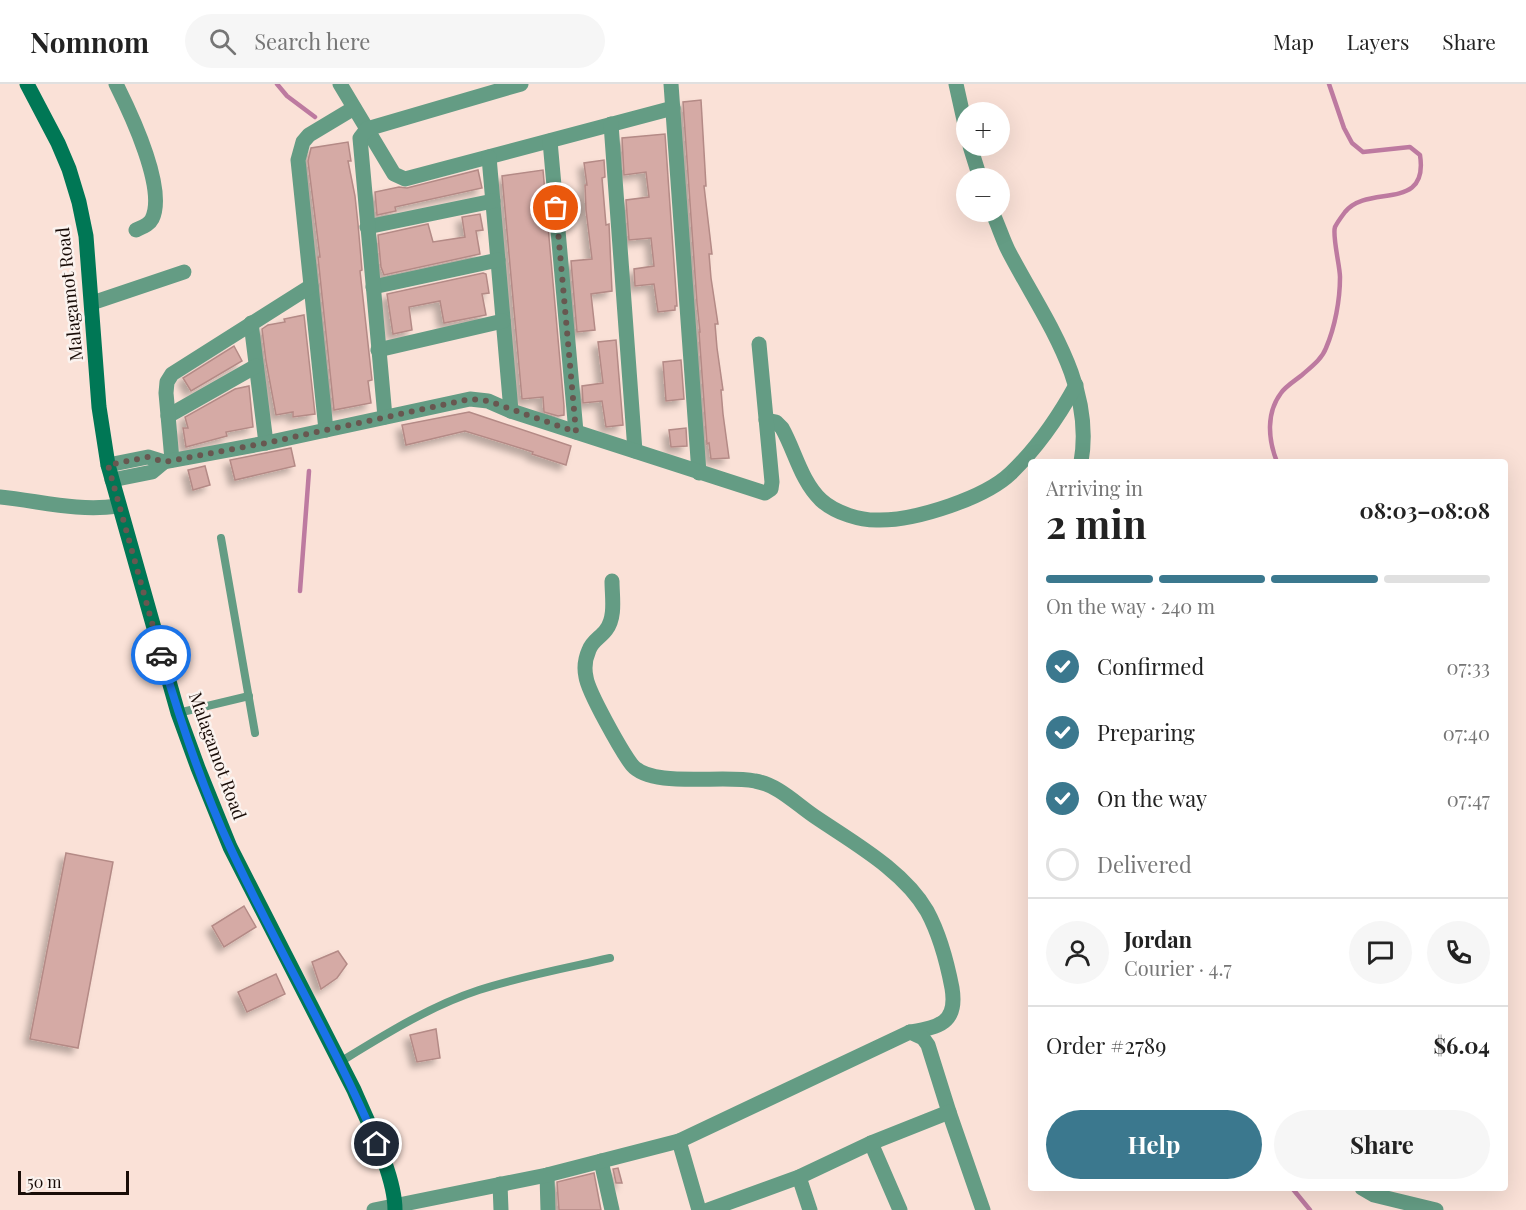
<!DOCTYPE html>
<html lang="en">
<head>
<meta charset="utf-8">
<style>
	:root { --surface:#fff; --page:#f6f6f6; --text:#222; --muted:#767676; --line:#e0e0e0; --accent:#3b788e }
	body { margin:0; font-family:"Playfair Display",serif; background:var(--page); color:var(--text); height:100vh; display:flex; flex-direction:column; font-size:22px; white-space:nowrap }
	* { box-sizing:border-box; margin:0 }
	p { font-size:20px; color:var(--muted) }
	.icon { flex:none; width:33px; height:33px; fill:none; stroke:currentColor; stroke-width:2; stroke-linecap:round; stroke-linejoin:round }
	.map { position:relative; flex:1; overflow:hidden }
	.drawer { position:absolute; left:1028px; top:375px; width:480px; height:732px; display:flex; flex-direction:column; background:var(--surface); border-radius:6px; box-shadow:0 6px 24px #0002 }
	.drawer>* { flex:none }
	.fabs { position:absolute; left:956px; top:18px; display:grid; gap:12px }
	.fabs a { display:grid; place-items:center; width:54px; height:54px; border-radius:50%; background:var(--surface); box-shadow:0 6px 24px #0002; font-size:30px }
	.scale { position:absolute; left:18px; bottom:15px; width:111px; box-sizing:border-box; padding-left:6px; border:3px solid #190c07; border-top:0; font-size:16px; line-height:21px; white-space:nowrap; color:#190c07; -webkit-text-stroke:4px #fbf3ef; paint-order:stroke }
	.pin { position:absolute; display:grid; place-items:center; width:51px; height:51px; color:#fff; margin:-26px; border:3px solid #fff; border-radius:50%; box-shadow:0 2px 6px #0007 }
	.courier { position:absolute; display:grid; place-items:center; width:60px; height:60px; margin:-30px; border:4px solid #1a73e8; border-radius:50%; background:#fff; color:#222; box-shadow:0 2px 8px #0007 }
	.summary em { font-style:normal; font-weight:700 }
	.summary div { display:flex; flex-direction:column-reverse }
	.summary { display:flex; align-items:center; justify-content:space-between; height:102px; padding:0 18px }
	h1 { font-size:39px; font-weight:700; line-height:45px }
	.bar { display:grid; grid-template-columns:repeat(4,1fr); gap:9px 6px; align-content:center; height:72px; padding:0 18px }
	.bar i { height:8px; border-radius:4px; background:var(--line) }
	.bar .on { background:var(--accent) }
	.bar p { grid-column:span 4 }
	.line { display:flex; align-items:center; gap:15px; padding:0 18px; border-top:2px solid var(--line) }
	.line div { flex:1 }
	.round { display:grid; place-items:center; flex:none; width:63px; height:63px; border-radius:32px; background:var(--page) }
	ol { padding:0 18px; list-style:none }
	li { display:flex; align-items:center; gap:18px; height:66px }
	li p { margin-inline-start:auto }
	li .icon { padding:6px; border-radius:50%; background:var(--accent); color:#fff; stroke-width:4 }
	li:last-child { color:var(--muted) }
	li i { width:33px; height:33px; border:3px solid var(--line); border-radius:50% }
	.cta { display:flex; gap:12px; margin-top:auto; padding:12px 18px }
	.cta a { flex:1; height:69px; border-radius:36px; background:var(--accent); color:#fff; font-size:24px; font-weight:700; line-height:69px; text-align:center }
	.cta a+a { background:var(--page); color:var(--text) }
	header { display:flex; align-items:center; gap:36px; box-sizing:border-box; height:84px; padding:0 30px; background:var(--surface); border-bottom:2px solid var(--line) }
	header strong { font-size:28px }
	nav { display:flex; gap:33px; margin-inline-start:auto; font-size:21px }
	.search { width:420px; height:54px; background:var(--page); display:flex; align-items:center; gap:15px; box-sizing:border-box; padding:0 21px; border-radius:33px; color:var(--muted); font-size:22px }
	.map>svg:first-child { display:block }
</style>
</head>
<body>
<header>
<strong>Nomnom</strong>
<div class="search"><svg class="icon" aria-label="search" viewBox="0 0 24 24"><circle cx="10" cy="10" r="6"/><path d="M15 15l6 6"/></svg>Search here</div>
<nav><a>Map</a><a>Layers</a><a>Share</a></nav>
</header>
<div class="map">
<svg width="1526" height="1126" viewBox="0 0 1526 1126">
	<defs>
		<filter id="shadow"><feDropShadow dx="-5.5" dy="5.5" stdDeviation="3" flood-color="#0004"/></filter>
	</defs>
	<rect width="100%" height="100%" fill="#fae1d7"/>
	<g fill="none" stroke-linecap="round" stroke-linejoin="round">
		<g stroke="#bd7aa0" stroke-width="4.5">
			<path d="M277 0 287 12 315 33"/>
			<path d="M1277 378C1268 355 1266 329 1281 309 1286 302 1296 296 1302 291 1311 283 1322 275 1326 264 1335 243 1340 216 1340 193 1340 182 1332 152 1335 143 1337 139 1342 132 1345 128 1368 99 1429 129 1420 71L1410 63 1363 68 1352 59 1344 44 1329 0"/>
			<path d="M300 507 309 387"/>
			<path d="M1292 1104 1310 1126"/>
		</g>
	</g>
	<g fill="#d5aaa5" stroke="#b48a86" stroke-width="1.5" filter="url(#shadow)">
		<path d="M701 16 706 102H704L712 170H709L711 194 718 240H715L717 264 723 306H721L723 330 729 374 711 375 709 359 707 360 699 248H700L697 219 683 18Z"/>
		<path d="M665 50 677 222H675V226L658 228 654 200 635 202 634 185 654 182 651 154 629 156 626 116 649 113 646 88 624 91 622 54Z"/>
		<path d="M348 58 351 77H348L355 112 358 140 362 186 360 187 372 296 368 297 371 319 334 326 318 173H320L308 77 311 64Z"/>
		<path d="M604 76 605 93 602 94 606 141 609 140 612 207 591 210 595 246 577 248 571 177 592 175 586 126 585 101H587L584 79Z"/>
		<path d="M478 86 482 104 395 123 396 127 377 131 375 108 399 103 407 104Z"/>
		<path d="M543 86 564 322V331L558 332 544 328 543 313 522 315 502 92Z"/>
		<path d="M480 130 483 146 476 147 480 170 384 191 381 183 378 151 428 140 433 158 465 153 462 133Z"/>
		<path d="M483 189 486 190 489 209 482 210 486 231 444 239 440 217 409 223 412 246 393 250 387 210Z"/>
		<path d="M304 231 315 330 293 333V328L276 331 266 277 262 245 268 241 285 238 284 235Z"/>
		<path d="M616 256 623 341 606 343 602 317 583 319 582 302 603 299 598 258Z"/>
		<path d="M234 262 242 277 191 307 183 294Z"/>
		<path d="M681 276 684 315 666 317 663 278Z"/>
		<path d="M249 302 253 343 226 348 227 352 186 363 183 344H188L185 333 235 305Z"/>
		<path d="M469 328 571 362 566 381 532 370 533 368 465 347 406 361 402 341Z"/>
		<path d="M686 344 687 362 671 363 669 346Z"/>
		<path d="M291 364 295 382 235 396 230 376Z"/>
		<path d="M205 382 210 401 193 406 188 386Z"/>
		<path d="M66 769 113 778 78 964 30 955Z"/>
		<path d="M244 822 256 843 224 863 212 842Z"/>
		<path d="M338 867 347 880 337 894 321 905 312 878Z"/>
		<path d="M276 890 285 910 247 928 238 908Z"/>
		<path d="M436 945 440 974 417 978 410 951Z"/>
		<path d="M618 1084 622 1099H616L613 1085Z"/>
		<path d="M594 1089 601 1126H559L557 1098Z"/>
	</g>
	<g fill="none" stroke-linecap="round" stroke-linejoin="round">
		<g stroke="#649c84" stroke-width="8">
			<path d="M221 454 255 649"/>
			<path d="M178 629 249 612"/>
			<path d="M340 978C384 951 430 922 479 906 522 892 566 884 610 874"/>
		</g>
		<g stroke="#649c84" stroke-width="15">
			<path d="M116 0C130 28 167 105 152 135 149 141 142 143 136 146"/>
			<path d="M340 0 394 90 405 95 673 24"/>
			<path d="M671 0 699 389"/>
			<path d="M956 0 966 45"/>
			<path d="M611 40 635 367"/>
			<path d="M550 57 576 348"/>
			<path d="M970 62 980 94"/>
			<path d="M489 73 511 327"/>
			<path d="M992 128C998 140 1002 154 1008 166 1042 232 1095 299 1081 378"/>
			<path d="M367 143 493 117"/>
			<path d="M373 203 498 176"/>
			<path d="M92 219 184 188"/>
			<path d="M251 239 266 359"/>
			<path d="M378 266 503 237"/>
			<path d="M168 332 256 282"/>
			<path d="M385 333 360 54 367 45 521 0"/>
			<path d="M766 336 776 338 782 344C795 367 801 397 821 416 835 429 861 437 880 436 917 436 985 414 1011 389 1037 364 1059 332 1076 301"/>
			<path d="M326 346 298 76 303 58 309 51 354 24"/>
			<path d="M172 376 166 309 167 298 172 290 311 202"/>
			<path d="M108 381 148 373 164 378"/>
			<path d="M112 396 152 388 164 378 266 359 470 315 488 317 511 327 765 409 771 405 772 398 759 260"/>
			<path d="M0 413C40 417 78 428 118 422"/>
			<path d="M612 497C612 513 616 533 606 546 601 553 592 557 589 566 585 575 584 584 586 593 588 608 622 668 632 681 652 705 723 690 755 697 779 701 797 721 817 734 854 759 904 787 927 827 940 851 947 878 952 904 958 940 938 943 910 948"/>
			<path d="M679 1057 699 1126"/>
			<path d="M871 1059 900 1126"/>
			<path d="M601 1077 612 1126"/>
			<path d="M547 1091 548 1126"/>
			<path d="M799 1093 810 1126"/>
			<path d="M500 1100 501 1126"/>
			<path d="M1362 1104 1374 1111 1436 1126"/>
			<path d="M374 1126 547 1091 679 1057 910 948 923 954 928 961 949 1028 983 1126"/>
			<path d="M708 1126 799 1093 871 1059 949 1028"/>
		</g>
		<path stroke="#075" stroke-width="15" d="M27 0 58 59 69 85 79 118 86 152 99 323 108 381 178 629 198 684 230 763 354 1006C368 1039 395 1091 395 1126"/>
	</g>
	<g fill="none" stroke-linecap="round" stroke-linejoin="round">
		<path stroke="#685750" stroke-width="6" stroke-dasharray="0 10.8" d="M161 571 108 381 148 373 164 378 266 359 470 315 488 317 576 348 556 124"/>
		<path stroke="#1a73e8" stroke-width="8" d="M161 571C180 636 201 701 230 763 276 863 334 958 377 1060"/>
	</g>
	<g text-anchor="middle" stroke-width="5" stroke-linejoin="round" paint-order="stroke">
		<g font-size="18" fill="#190c07" stroke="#fbf3ef">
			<text transform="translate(70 210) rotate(-96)" y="6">Malagamot Road</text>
			<text transform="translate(217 672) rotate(70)" y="6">Malagamot Road</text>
		</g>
	</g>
</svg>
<div class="fabs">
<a>+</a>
<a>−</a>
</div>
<div class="scale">50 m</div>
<div class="pin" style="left:556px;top:124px;background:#ea580c"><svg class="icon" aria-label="bag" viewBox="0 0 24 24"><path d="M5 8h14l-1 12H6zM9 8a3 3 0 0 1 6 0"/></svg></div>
<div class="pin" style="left:377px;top:1060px;background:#1f2937"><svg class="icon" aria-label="home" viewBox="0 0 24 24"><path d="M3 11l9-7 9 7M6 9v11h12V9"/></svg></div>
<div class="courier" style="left:161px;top:571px"><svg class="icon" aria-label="car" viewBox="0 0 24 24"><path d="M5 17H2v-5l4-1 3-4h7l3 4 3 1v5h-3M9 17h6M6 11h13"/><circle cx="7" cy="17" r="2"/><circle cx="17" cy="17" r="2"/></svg></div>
<section class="drawer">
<div class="summary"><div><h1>2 min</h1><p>Arriving in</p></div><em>08:03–08:08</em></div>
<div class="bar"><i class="on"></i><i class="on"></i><i class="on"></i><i></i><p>On the way · 240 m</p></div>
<ol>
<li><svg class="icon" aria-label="check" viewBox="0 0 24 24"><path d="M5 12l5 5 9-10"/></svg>Confirmed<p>07:33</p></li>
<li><svg class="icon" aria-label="check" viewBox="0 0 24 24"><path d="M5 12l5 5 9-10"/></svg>Preparing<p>07:40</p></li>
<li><svg class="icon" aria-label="check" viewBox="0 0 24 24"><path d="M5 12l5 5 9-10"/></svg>On the way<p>07:47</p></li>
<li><i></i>Delivered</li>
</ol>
<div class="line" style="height:108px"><a class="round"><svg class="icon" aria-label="person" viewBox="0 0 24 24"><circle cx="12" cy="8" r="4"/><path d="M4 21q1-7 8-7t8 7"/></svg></a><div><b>Jordan</b><p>Courier · 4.7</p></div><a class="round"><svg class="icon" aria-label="chat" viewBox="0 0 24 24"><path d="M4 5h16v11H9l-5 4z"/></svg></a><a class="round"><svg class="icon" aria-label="phone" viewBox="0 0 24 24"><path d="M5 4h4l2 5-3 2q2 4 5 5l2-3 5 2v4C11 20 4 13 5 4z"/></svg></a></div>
<div class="line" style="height:78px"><div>Order #2789</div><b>$6.04</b></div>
<div class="cta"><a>Help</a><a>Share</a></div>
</section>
</div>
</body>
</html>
